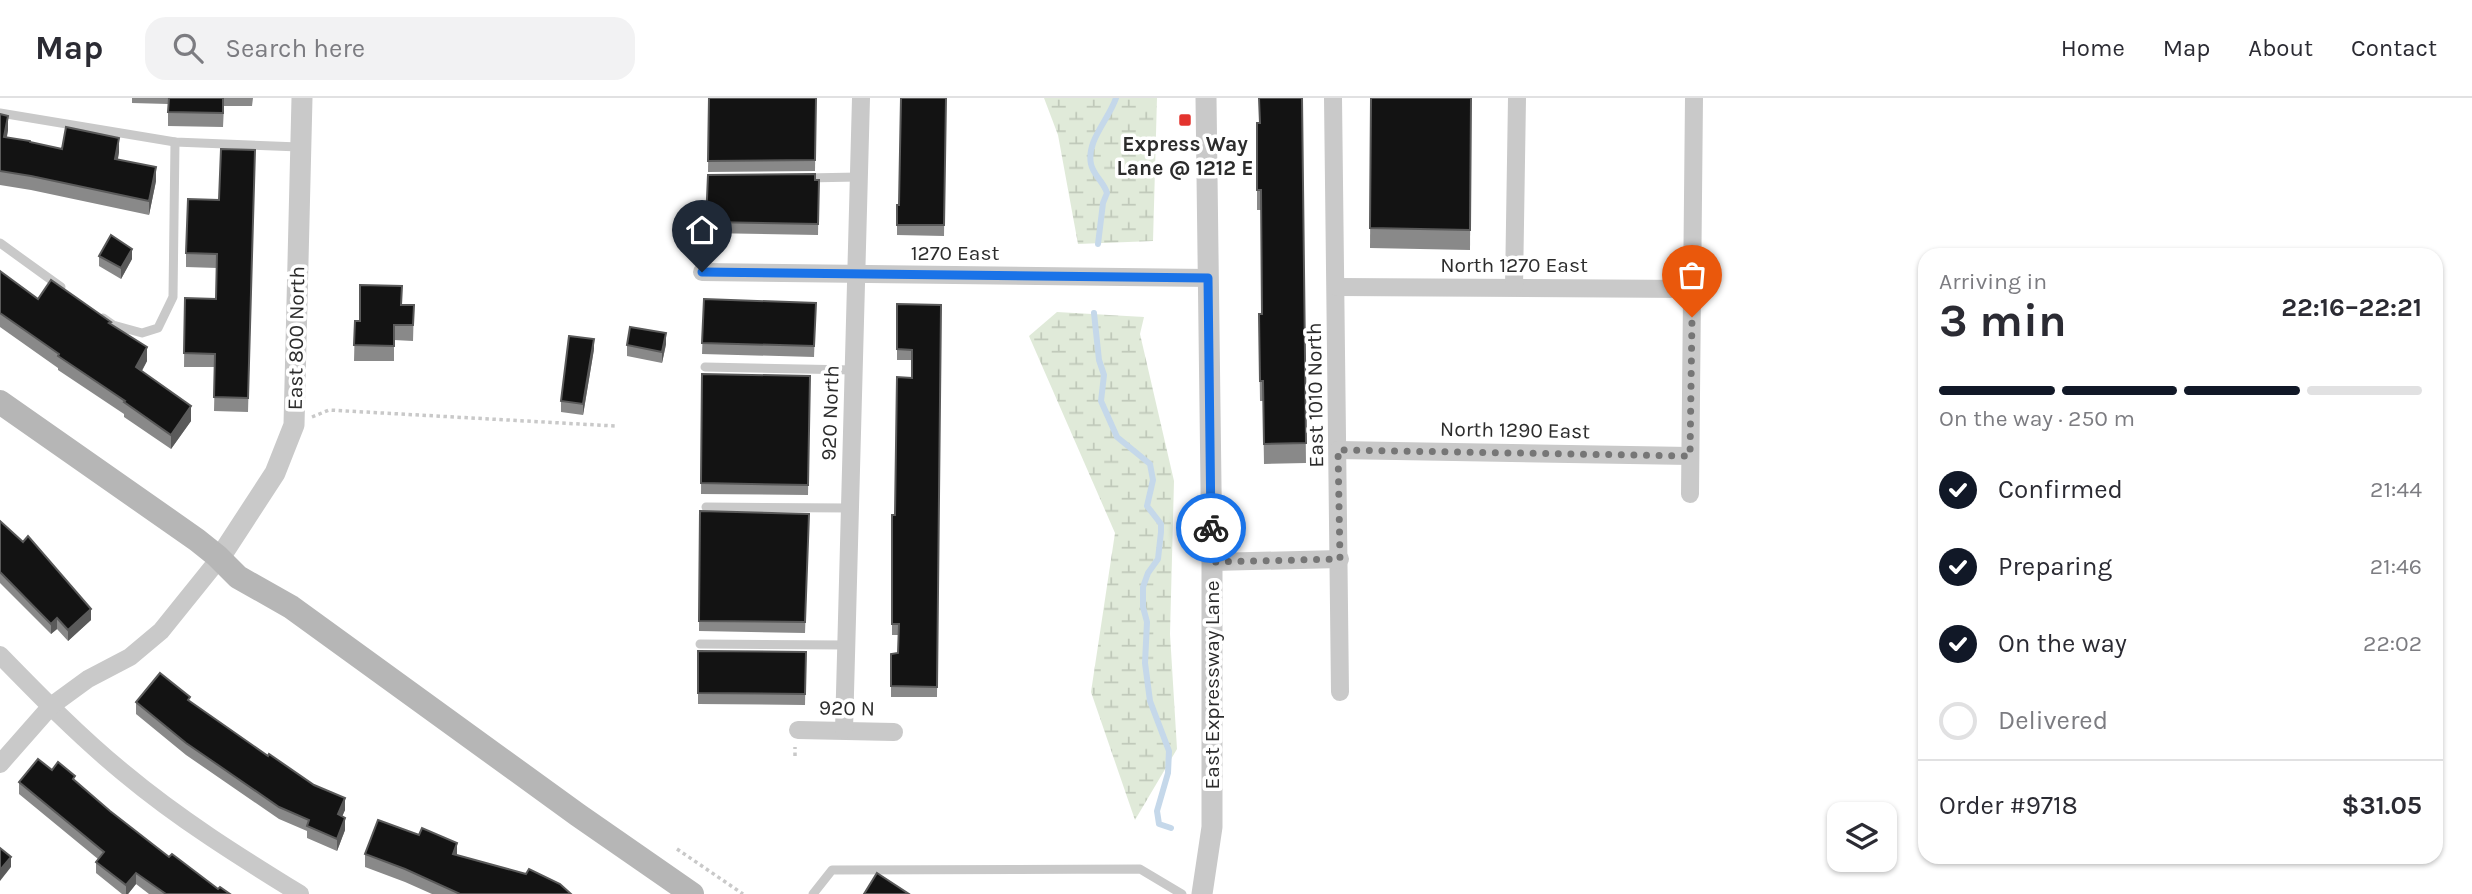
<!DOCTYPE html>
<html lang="en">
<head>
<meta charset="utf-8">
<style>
	:root { --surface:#fff; --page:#f2f2f3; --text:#2b2b33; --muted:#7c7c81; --line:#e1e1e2; --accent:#111827 }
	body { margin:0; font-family:Karla,sans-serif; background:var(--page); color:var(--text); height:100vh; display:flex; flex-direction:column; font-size:26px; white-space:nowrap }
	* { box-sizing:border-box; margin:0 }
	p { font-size:23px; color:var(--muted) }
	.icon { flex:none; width:38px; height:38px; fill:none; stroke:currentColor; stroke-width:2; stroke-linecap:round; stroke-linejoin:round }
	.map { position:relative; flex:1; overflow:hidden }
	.drawer { position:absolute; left:1918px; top:150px; width:525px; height:616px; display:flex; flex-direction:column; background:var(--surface); border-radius:21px; box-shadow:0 2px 5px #0004 }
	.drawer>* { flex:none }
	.fabs { position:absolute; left:1827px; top:704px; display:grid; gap:14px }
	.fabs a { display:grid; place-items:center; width:70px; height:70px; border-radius:14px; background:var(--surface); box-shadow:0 2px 5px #0004; font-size:35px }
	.pin { position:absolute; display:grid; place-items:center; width:60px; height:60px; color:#fff; margin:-72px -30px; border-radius:50% 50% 50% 0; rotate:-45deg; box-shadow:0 0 7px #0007 }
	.pin .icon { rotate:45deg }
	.courier { position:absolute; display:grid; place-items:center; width:70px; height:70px; margin:-35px; border:5px solid #1a73e8; border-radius:50%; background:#fff; color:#222; box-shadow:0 2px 9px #0007 }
	.summary em { font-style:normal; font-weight:700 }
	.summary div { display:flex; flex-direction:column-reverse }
	.summary { display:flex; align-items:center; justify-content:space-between; height:119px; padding:0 21px }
	h1 { font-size:46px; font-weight:700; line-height:52px }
	.bar { display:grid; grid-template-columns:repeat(4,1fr); gap:10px 7px; align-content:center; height:84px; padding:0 21px }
	.bar i { height:9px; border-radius:5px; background:var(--line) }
	.bar .active { background:var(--accent) }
	.bar p { grid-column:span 4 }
	.line { display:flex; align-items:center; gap:18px; padding:0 21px; border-top:2px solid var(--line) }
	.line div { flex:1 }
	ol { padding:0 21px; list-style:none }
	li { display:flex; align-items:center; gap:21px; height:77px }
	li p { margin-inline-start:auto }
	li .icon { padding:7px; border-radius:50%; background:var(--accent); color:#fff; stroke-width:4 }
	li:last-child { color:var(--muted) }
	li i { width:38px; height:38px; border:4px solid var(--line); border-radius:50% }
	header { display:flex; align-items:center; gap:42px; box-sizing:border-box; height:98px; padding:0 35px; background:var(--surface); border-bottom:2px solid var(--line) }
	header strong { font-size:33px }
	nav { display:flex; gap:38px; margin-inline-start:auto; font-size:24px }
	.search { width:490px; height:63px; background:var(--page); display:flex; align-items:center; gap:18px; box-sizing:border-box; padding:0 24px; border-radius:21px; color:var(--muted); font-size:26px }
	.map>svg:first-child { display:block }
</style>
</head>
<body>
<header>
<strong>Map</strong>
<div class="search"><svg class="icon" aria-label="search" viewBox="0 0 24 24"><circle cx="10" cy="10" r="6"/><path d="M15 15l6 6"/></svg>Search here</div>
<nav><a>Home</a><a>Map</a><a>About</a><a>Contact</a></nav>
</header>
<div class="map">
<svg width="2472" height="796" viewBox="0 0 2472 796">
	<defs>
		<pattern id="wetland-marsh" width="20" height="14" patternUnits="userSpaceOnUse" patternTransform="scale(1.75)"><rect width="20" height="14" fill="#e0ead9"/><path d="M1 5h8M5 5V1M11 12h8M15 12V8" fill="none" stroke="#c0c9ba"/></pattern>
	</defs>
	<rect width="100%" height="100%" fill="#fff"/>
	<g fill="url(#wetland-marsh)">
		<path d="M1044 0H1157L1153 143 1078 146 1058 37Z"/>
		<path d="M1057 214 1144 219 1140 236 1174 383 1170 536 1177 651 1135 722 1091 594 1115 435 1029 238Z"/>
	</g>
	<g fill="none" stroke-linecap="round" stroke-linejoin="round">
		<g stroke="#c5d8ea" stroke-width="6">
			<path d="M1098 146 1103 105 1107 95C1104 84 1093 77 1091 66 1086 43 1109 21 1116 0"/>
			<path d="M1094 215 1099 262 1104 277 1101 303 1117 339 1150 366 1153 382 1147 408 1161 426V434L1158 461 1148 475 1143 489V509L1147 524 1145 565 1150 603 1169 653 1168 675 1157 713 1159 726 1171 730"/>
		</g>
		<g stroke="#c9c9c9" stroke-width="3.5" stroke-dasharray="3.5 3.5" stroke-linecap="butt">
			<path d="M312 319 329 312 615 328"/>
			<path d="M795 658V649"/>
			<path d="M677 751 743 796"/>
		</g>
		<g stroke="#c9c9c9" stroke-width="9">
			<path d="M0 15 175 44 299 49"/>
			<path d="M805 80 859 79"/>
			<path d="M0 145 61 189"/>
			<path d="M103 220 113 227 142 235 158 230 173 199 175 44"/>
			<path d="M705 269 854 272"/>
			<path d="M706 409 850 410"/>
			<path d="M700 546 846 547"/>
			<path d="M813 796 832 772 1140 771 1182 796"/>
		</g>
		<g stroke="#c9c9c9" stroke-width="18">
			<path d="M1333 0 1340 594"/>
			<path d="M702 174 1208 180"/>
			<path d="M1337 189 1692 191"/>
			<path d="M1514 189 1517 0"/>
			<path d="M1338 352 1690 358"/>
			<path d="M1690 396 1694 0"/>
			<path d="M1212 464 1340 461"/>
			<path d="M0 557C40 598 80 639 124 675 179 721 240 759 300 796"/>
			<path d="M798 632 894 634"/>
			<path d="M844 632 861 0"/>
			<path d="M0 666 51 608 88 581 130 559 161 533 219 461"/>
		</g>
		<g stroke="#c9c9c9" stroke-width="21">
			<path d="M219 461 275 375 294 327 302 0"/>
			<path d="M1202 796 1212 729V464L1206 0"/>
		</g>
		<path stroke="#b6b6b6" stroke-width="24" d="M0 304 197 442 217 458 238 479 291 509 578 717 692 796"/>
	</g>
	<g fill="#898989">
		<path d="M132 0H253L252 8H224L223 29 168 28V6L132 5Z"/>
		<path d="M709 0H816L815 73 708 74Z"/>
		<path d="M946 0 944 138 897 137V107H899Z"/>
		<path d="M1302 0 1306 365 1264 366 1263 303H1260L1259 236 1261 216V112H1257V25H1260Z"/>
		<path d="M1371 0H1471L1470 152 1370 150Z"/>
		<path d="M0 16 8 32 7 39 62 51 119 54 118 61 156 83 149 117 31 92 0 87Z"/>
		<path d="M255 52 248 314 214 313 215 269H184L185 200 216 201 217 170 186 169V155L219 102Z"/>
		<path d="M708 77 819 82 818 137 706 135Z"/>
		<path d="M99 158 132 161 121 181 99 168Z"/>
		<path d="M0 173 38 201 111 226 147 263 142 273 191 323 171 351 124 319V316L58 272V270L0 229Z"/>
		<path d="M704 201 816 205 814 259 702 256Z"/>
		<path d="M897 206 941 207 937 599H891V556L898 555 899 537H892V417H895L912 280V262H897Z"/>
		<path d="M402 207H414L413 243 394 242V263H354L355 223H360Z"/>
		<path d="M666 246 662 265 627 258V247Z"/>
		<path d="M594 251 583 317 561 314V303Z"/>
		<path d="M702 276 810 278 808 397 701 396Z"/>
		<path d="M700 413 809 416 805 535 699 533Z"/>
		<path d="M0 423 91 522 68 543 57 531 51 536 0 485Z"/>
		<path d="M698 553 806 554 805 607 698 606Z"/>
		<path d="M136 604H190L345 712 342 718 345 732 337 753 307 740V733L279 721 186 657 136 616Z"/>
		<path d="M52 672 75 683 110 713 169 759 218 791 230 796H149L136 786 128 796H122L96 775V764L98 761 19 696V684Z"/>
		<path d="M365 756 457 757 571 796H432L405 784 365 769Z"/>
	</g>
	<g fill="#5a5a5a">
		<path d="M8 18V32L4 52V39Z"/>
		<path d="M119 40V54L115 75V61Z"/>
		<path d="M156 69V83L149 117V103Z"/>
		<path d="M132 151V161L121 181V170Z"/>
		<path d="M666 235V246L662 265V254Z"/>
		<path d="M594 241V251L583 317V306Z"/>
		<path d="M147 249V263L136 283V269Z"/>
		<path d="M191 308V323L171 351V337Z"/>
		<path d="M91 511V522L68 543V532Z"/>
		<path d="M57 520V531L51 536V526Z"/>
		<path d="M345 700V712L338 728V716Z"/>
		<path d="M345 720V732L337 753V741Z"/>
		<path d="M457 745V758L453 756Z"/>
		<path d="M11 759V769L0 783V772Z"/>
		<path d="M136 775V786L128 796H126V787Z"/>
	</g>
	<g fill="#131313" stroke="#5a5a5a" stroke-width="2">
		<path d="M169 0H223V15L168 14Z"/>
		<path d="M709 0H816L815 62 708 63Z"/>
		<path d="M901 0H946L944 127H897V107H899Z"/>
		<path d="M1259 0H1302L1306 345 1264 346 1263 283H1260L1259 216H1262L1261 92H1257V25H1260Z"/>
		<path d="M1371 0H1471L1470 132 1370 130Z"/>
		<path d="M0 16 8 18 4 39 30 43V44L62 51 66 29 119 40 115 61 156 69 149 103 31 78 0 73Z"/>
		<path d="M221 51 255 52 248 300 214 299 215 256 184 255 185 200 216 201 217 156 186 155 188 101 219 102Z"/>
		<path d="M815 76V82H819L818 126 706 124 708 77Z"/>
		<path d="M111 137 132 151 121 170 99 158Z"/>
		<path d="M0 173 38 201 51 182 111 224 109 225 147 249 136 269 191 308 171 337 124 304 125 303 58 258 59 256 0 215Z"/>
		<path d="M360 187 402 188 401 207H414L413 227H394V248L354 247 355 223H360Z"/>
		<path d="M704 201 816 205 814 248 702 245Z"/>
		<path d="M897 206 941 207 937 589 891 588V556L898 555 899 526H892V417H895L897 279 912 280V252L897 251Z"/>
		<path d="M630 229 666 235 662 254 627 247Z"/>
		<path d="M569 238 594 241 583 306 561 303Z"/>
		<path d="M702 276 810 278 808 387 701 385Z"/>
		<path d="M700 413 809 416 805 524 699 523Z"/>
		<path d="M0 423 23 444 28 438 91 511 68 532 57 520 51 526 0 474Z"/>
		<path d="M698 553 806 554 805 596 698 595Z"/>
		<path d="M160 575 190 599 188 602 268 658 269 656 314 687 345 700 338 716 345 720 337 741 307 728 309 722 279 709 186 645 136 604Z"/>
		<path d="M38 661 52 672 58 664 75 678 73 681 110 713 169 759 172 756 218 791 220 789 230 796H166L136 775 126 787 96 764 104 754 19 684Z"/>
		<path d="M378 722 419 737 422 730 457 745 453 756 526 776 529 771 560 786 571 796H460L405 771 365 756Z"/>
		<path d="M0 750 11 759 0 772Z"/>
		<path d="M877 775 909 796H864Z"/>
	</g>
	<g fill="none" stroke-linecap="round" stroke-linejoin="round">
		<path stroke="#767676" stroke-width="7" stroke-dasharray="0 12.6" d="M1211 430 1212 464 1340 461 1338 352 1690 358 1692 219"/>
		<path stroke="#1a73e8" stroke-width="9" d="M702 174 1208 180 1211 430"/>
	</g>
	<rect fill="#e3332e" stroke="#fff" stroke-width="2.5" x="1178" y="15" width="14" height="14" rx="3.5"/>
	<g text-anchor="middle" stroke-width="7" stroke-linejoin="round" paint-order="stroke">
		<g font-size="21" font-weight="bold" fill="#2c2c2c" stroke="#fff">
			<text x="1185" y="53">Express Way<tspan x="1185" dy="24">Lane @ 1212 E</tspan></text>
		</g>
		<g font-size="21" fill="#2c2c2c" stroke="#fff">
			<text x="955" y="162">1270 East</text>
			<text x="1514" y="174">North 1270 East</text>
			<text transform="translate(296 240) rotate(-89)" y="7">East 800 North</text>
			<text transform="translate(1315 297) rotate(-91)" y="7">East 1010 North</text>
			<text transform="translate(830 315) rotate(-88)" y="7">920 North</text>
			<text transform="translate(1515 332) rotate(1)" y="7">North 1290 East</text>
			<text transform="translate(1212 587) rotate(-90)" y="7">East Expressway Lane</text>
			<text transform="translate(847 610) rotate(1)" y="7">920 N</text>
		</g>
	</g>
</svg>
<div class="fabs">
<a><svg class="icon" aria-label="layers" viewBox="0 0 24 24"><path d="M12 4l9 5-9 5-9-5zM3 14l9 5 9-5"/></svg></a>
</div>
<div class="pin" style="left:1692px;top:219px;background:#ea580c"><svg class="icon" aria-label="bag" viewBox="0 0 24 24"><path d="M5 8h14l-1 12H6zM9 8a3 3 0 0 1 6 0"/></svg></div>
<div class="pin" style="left:702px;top:174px;background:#1f2937"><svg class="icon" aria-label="home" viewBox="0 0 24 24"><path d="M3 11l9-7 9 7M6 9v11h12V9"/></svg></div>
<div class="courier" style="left:1211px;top:430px"><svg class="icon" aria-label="bike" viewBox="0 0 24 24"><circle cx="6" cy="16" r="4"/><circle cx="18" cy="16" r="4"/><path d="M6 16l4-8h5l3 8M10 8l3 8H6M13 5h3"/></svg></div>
<section class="drawer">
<div class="summary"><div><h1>3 min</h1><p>Arriving in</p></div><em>22:16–22:21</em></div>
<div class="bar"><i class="active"></i><i class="active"></i><i class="active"></i><i></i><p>On the way · 250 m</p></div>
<ol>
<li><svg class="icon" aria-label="check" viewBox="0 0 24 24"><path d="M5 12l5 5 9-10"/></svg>Confirmed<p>21:44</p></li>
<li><svg class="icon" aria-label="check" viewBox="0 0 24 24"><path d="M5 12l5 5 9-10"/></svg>Preparing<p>21:46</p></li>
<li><svg class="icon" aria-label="check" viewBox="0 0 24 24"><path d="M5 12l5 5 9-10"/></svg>On the way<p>22:02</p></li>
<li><i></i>Delivered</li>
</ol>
<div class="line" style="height:91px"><div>Order #9718</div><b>$31.05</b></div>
</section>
</div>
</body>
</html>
